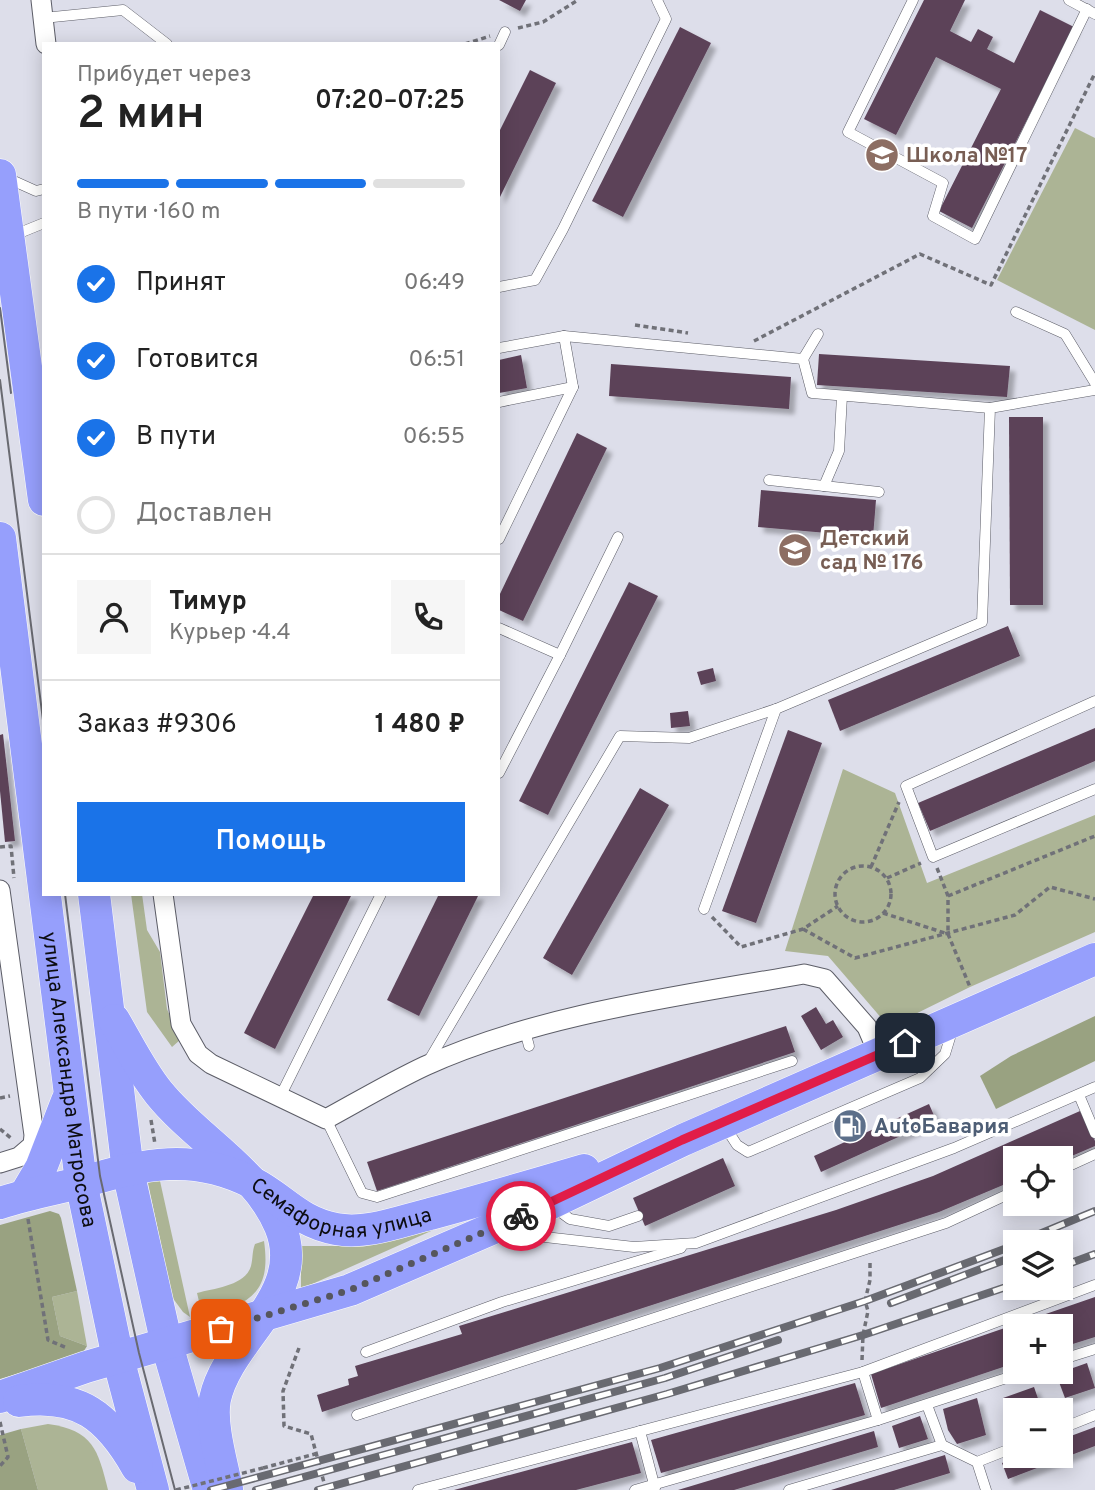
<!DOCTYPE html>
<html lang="ru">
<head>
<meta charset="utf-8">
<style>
	:root { --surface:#fff; --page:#f6f6f6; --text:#222; --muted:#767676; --line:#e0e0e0; --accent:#1a73e8 }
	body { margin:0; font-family:Overpass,sans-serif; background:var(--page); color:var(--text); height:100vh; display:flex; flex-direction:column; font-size:26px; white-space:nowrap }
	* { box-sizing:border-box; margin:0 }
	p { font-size:23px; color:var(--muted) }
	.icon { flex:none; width:38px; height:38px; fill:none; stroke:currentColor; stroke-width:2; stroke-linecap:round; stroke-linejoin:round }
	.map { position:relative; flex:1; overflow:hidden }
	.details { position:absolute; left:42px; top:42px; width:458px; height:854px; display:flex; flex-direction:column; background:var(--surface); border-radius:0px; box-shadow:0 4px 18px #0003 }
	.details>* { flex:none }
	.fabs { position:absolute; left:1003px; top:1146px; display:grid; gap:14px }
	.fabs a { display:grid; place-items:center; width:70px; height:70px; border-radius:0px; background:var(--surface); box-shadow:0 4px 18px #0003; font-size:35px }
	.pin { position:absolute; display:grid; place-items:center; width:60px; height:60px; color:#fff; margin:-30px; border-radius:14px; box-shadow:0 4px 10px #0006 }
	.courier { position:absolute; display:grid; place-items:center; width:70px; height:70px; margin:-35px; border:5px solid #e11d48; border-radius:50%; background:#fff; color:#222; box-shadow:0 2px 9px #0007 }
	.overview em { font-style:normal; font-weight:600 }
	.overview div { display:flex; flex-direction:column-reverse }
	.overview { display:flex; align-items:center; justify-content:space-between; height:119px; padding:0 35px }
	h1 { font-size:46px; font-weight:600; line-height:52px }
	.bar { display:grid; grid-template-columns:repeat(4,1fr); gap:10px 7px; align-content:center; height:84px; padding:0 35px }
	.bar i { height:9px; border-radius:5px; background:var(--line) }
	.bar .active { background:var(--accent) }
	.bar p { grid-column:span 4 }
	.line { display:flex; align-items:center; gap:18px; padding:0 35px; border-top:2px solid var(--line) }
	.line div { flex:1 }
	.round { display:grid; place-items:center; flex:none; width:74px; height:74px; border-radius:0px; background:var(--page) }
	ol { padding:0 35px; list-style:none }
	li { display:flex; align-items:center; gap:21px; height:77px }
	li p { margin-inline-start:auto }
	li .icon { padding:7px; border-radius:50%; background:var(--accent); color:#fff; stroke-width:4 }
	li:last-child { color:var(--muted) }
	li i { width:38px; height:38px; border:4px solid var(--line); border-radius:50% }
	.action { display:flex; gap:14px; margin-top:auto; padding:14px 35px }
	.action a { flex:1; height:80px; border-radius:0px; background:var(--accent); color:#fff; font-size:28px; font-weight:600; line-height:80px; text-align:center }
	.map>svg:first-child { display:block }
</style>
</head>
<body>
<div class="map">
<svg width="1095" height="1490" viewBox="0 0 1095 1490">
	<defs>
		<filter id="shadow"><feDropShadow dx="5.5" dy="5.5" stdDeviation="2" flood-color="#0004"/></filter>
	</defs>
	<rect width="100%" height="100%" fill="#dddeea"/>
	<g fill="#acb495">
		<path d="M1075 128 1095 138V330L997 280Z"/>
		<path d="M843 769 895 793 927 883 1095 815V932L970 987 889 1027 828 956 785 951Z"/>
		<path d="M131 894H142L147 930 160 952 167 1009 180 1040 172 1047 147 1012Z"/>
		<path d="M151 1181H160L190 1317 183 1312 172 1297 148 1183Z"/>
		<path d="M449 1223 301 1289V1246H348Z"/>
		<path d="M264 1241C272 1296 247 1303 203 1318L197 1293C215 1288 245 1286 251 1266 253 1259 252 1251 255 1244Z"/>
		<path d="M77 1291 87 1346 60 1336 52 1297Z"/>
		<path d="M48 1424C93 1430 98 1450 108 1490H38L21 1429Z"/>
	</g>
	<g fill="#99a281">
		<path d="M1095 1016V1061L996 1109 980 1076 1011 1056Z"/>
		<path d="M50 1211 59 1214 61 1218 77 1291 52 1297 60 1336 87 1346 82 1354 0 1379V1225Z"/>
		<path d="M21 1429 38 1490H0V1435Z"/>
	</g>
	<g fill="#5c4258" filter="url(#shadow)">
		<path d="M499 0H526L520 11Z"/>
		<path d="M924 0H965L950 31 971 42 978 29 993 37 987 49 1014 63 1040 10 1074 27 972 228 939 211 1001 89 936 57 896 135 864 119Z"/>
		<path d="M680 27 711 43 623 217 592 201Z"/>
		<path d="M530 70 556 83 499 199V132Z"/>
		<path d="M819 354 1010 366 1007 397 817 385Z"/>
		<path d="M521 355 527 388 499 393V360Z"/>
		<path d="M611 364 791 377 789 409 609 396Z"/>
		<path d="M1009 417H1043V605H1010Z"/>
		<path d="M577 433 607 448 523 621 499 610V596Z"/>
		<path d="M761 490 876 500 873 537 758 527Z"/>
		<path d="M629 582 658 596 548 815 519 801Z"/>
		<path d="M1008 626 1020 656 840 731 828 700Z"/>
		<path d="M713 668 716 681 701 685 697 672Z"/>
		<path d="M688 711 690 726 671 728 670 713Z"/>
		<path d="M1095 728V761L930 831 918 803Z"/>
		<path d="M788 730 822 743 756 923 722 911Z"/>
		<path d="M3 734 15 841 5 842 0 791V735Z"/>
		<path d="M640 788 669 805 572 975 543 958Z"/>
		<path d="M314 894H352L275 1049 244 1033Z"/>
		<path d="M439 894H479L419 1016 387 1000Z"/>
		<path d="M816 1007 826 1024 833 1020 843 1037 821 1050 801 1016Z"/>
		<path d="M786 1026 795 1052 377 1191 367 1162Z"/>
		<path d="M929 1104 936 1120 821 1172 814 1156Z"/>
		<path d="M1080 1111 1095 1141V1146L1060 1161V1158H1015V1180L939 1212 322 1412 317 1395 349 1385 348 1379 358 1376 355 1366 462 1334 459 1326 836 1210 933 1176Z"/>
		<path d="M723 1158 735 1186 645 1226 633 1198Z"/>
		<path d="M1095 1297V1337L1060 1348V1326H1015V1363L881 1408 871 1374Z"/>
		<path d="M1087 1363 1095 1388 1065 1398 1056 1374Z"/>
		<path d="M855 1383 865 1415 661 1473 651 1440Z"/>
		<path d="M1034 1387 1042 1410H1015V1433L1003 1398Z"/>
		<path d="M977 1398 986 1435 957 1444 948 1430 943 1409Z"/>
		<path d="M920 1416 928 1439 899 1448 892 1426Z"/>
		<path d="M1095 1427V1446L1008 1479 1002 1463 1019 1456H1060V1440Z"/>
		<path d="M874 1431 878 1447 734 1490H678Z"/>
		<path d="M632 1442 641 1473 576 1490H454Z"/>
		<path d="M945 1455 950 1473 894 1490H831Z"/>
	</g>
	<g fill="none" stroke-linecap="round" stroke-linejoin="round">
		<g stroke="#5c5d67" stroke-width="11">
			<g id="service">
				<path d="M913 0 848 132 943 183 933 216 975 239 1087 9"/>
				<path d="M1069 0 1095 14"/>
				<path d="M43 18 123 10 167 44"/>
				<path d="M499 45 505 32"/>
				<path d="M5 177 36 191 44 189"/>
				<path d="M12 236 44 223"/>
				<path d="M499 287 535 280 563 229 666 19 657 0"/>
				<path d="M1016 312 1065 334 1095 383"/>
				<path d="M499 348 564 336 803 359 812 393 990 408"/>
				<path d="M803 359 818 334"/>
				<path d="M499 402 573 387"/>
				<path d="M769 480 824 486 839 451 842 396"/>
				<path d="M824 486 879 492"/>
				<path d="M499 539 573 387 564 336"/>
				<path d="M499 628 560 655 499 773"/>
				<path d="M560 655 618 537"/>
				<path d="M1095 701 906 786 933 857 1095 789"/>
				<path d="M704 909 776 709"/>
				<path d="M525 1031 529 1046"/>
				<path d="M428 1062 620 736 689 738 776 709 982 622 990 408 1095 390"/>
				<path d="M1079 1095 1095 1133"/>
				<path d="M280 1097 381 894"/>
				<path d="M326 1119 362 1193 377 1197 792 1061"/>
				<path d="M724 1125 737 1145 748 1152 920 1078 945 1054 953 1028"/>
				<path d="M1060 1170 1095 1154"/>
				<path d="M555 1208 570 1219 609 1226 638 1216"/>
				<path d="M509 1233 634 1247 696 1243 954 1148 1095 1087"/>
				<path d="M366 1352 502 1302 681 1248"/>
				<path d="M1060 1360 1095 1349"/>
				<path d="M863 1372 878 1420"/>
				<path d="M927 1405 942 1445"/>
				<path d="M357 1415 946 1223 1015 1191"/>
				<path d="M1060 1429 1095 1415"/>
				<path d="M640 1431 655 1488"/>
				<path d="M977 1462 986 1490"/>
				<path d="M418 1490 863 1372 1095 1285"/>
				<path d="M635 1490 878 1420 1025 1372"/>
				<path d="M789 1490 942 1445 977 1462 1015 1447"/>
			</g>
		</g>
		<g stroke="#5c5d67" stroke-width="21">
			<g id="minor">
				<path d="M41 0 46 44"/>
				<path d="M0 890 34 1135 33 1145 19 1157 0 1163"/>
				<path d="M163 894 181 1024 198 1054 211 1064 326 1119C359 1101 391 1082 425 1066 539 1014 681 996 804 974L825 979 867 1027 879 1055"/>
			</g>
		</g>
		<g stroke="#fff" stroke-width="33">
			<g id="trunk">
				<path d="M0 175 44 500"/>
				<path id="s1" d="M0 538 81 1182 118 1358 153 1490"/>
				<path d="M94 894 128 1171 167 1345 209 1490"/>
				<path d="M114 1020C128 1044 141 1071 159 1093 197 1140 256 1169 280 1226 309 1295 228 1338 215 1399 210 1424 222 1463 227 1489"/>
				<path d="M25 1195 41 1168 67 1101"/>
				<path id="s2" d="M0 1203C27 1194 55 1189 83 1182 145 1164 192 1152 253 1183 284 1199 298 1222 336 1229 366 1235 401 1221 430 1214 482 1200 533 1185 584 1170"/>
				<path d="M0 1397 86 1367 350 1290 549 1204 683 1140 1095 959"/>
				<path d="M19 1401C79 1393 108 1416 137 1467"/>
			</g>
		</g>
		<g stroke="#707178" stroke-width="3.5" stroke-dasharray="5 3.5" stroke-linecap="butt">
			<path d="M518 28 543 22 578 0"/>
			<path d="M465 44 490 36"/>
			<path d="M635 325 688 333"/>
			<path d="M754 341 920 254 991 285 1095 73"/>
			<path d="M0 847 11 846 14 878"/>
			<circle cx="863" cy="894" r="28"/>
			<path d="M871 867 899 802"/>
			<path d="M937 868 948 896V934"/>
			<path d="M887 878 921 863"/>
			<path d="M948 896 1095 836"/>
			<path d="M883 913 948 934 970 987"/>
			<path d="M712 917 741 947 803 929 838 906"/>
			<path d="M803 929 855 958 1015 915 1050 887 1095 899"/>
			<path d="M0 1098 10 1096"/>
			<path d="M151 1120 155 1144"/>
			<path d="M0 1129 12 1139"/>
			<path d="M28 1219 48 1340 67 1348"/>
			<path d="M299 1348 283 1391 284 1426 311 1434 326 1490"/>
			<path d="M862 1360 863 1335 868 1311 865 1301 870 1280V1260"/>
			<path d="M0 1422 8 1457 0 1466"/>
			<path d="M263 1468 315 1454"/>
		</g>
		<use href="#service" stroke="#fff" stroke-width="10"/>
		<use href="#minor" stroke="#fff" stroke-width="19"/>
		<use href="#trunk" stroke="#969ffc" stroke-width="32"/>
		<g stroke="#696a71" stroke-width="2">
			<path d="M0 308 11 393"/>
			<path d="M0 380 44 728"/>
			<path d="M65 894 100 1176 139 1353 175 1490"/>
		</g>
		<g stroke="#696a71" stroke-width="8">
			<g id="rail">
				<path d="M1020 1242 1095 1211"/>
				<path d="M1060 1267 1095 1254"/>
				<path d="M891 1303 1015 1256"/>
				<path d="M211 1490 660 1368 865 1301 1015 1245"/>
				<path d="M256 1490 665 1378 778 1340"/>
				<path d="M318 1490 667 1394 863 1335 1015 1284"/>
			</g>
		</g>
		<use href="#rail" stroke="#fff" stroke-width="5" stroke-dasharray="16" stroke-linecap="butt"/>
		<path stroke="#707178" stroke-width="3.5" stroke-dasharray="5 3.5" stroke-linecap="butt" d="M176 1490 263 1468"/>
	</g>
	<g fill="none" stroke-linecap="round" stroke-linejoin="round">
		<path stroke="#56565d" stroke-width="7" stroke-dasharray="0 12.6" d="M221 1329 350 1290 521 1216"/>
		<path stroke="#e11d48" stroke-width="9" d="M521 1216 682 1140 905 1043"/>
	</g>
	<defs>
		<g id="school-disc" transform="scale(1.75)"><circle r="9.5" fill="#8d6e63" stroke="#fff"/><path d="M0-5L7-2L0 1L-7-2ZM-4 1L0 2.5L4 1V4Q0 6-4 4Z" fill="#fff"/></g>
		<g id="fuel-disc" transform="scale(1.75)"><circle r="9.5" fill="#5c6f8a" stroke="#fff"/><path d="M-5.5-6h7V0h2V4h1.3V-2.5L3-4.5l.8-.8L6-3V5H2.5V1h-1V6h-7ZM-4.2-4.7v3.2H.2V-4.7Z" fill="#fff"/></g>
	</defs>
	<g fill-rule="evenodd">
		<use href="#school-disc" x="882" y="155"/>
		<use href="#school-disc" x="795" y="550"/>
		<use href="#fuel-disc" x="850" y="1126"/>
	</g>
	<g text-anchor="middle" stroke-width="7" stroke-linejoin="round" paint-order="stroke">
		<g font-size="21" font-weight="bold" fill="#785e54" stroke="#fff" text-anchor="start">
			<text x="906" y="162">Школа №17</text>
			<text x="820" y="545">Детский<tspan x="820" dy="24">сад № 176</tspan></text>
		</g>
		<g font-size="21" fill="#0d0d11" stroke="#fff">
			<text dy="7" stroke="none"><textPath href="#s1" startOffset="546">улица Александра Матросова</textPath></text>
			<text dy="7" stroke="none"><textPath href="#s2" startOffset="357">Семафорная улица</textPath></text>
		</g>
		<g font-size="21" font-weight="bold" fill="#4e5e75" stroke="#fff" text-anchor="start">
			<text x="874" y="1133">AutoБавария</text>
		</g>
	</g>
</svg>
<div class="fabs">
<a><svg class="icon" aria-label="locate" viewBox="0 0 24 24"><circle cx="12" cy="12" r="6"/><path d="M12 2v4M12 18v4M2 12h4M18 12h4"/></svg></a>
<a><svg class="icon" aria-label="layers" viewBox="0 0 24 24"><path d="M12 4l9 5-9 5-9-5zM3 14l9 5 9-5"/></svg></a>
<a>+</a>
<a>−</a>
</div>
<div class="pin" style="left:221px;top:1329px;background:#ea580c"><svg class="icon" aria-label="bag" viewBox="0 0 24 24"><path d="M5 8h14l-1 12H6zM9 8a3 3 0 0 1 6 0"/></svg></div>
<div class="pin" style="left:905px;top:1043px;background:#1f2937"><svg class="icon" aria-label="home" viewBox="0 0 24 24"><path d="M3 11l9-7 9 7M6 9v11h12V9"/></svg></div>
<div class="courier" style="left:521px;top:1216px"><svg class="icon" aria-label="bike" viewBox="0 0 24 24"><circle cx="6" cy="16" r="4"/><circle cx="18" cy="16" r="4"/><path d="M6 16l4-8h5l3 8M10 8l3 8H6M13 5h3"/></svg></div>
<section class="details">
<div class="overview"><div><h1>2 мин</h1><p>Прибудет через</p></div><em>07:20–07:25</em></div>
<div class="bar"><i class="active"></i><i class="active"></i><i class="active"></i><i></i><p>В пути · 160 m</p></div>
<ol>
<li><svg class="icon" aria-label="check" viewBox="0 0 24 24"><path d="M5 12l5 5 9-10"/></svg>Принят<p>06:49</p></li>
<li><svg class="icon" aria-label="check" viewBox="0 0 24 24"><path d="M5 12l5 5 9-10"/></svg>Готовится<p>06:51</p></li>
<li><svg class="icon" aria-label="check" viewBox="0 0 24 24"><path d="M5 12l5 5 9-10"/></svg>В пути<p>06:55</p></li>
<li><i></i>Доставлен</li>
</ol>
<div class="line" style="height:126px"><a class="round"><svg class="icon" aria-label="person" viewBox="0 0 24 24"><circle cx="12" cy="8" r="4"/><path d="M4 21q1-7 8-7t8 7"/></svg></a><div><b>Тимур</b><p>Курьер · 4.4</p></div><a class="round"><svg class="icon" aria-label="phone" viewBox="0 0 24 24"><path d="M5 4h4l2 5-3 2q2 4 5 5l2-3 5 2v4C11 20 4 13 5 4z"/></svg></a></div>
<div class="line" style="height:91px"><div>Заказ #9306</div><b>1 480 ₽</b></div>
<div class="action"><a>Помощь</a></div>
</section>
</div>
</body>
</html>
